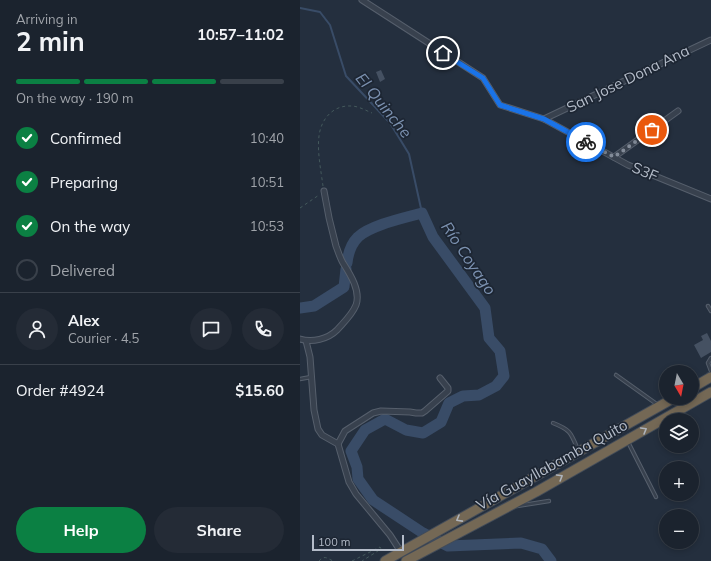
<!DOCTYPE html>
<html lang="en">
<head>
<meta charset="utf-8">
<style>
	:root { --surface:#1b232e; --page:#242b36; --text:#f1f3f6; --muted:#a0a4aa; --line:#39404a; --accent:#0b8043 }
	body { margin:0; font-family:Mulish,sans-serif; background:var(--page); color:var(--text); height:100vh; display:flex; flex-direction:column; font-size:15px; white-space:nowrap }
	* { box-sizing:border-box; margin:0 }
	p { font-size:13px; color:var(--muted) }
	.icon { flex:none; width:22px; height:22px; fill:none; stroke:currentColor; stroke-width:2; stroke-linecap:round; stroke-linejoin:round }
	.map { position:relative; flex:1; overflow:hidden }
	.drawer { display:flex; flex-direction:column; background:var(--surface); width:300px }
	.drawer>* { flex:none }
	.needle { width:26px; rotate:170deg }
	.buttons { position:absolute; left:359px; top:365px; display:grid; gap:8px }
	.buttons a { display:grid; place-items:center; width:40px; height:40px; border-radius:50%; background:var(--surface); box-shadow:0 2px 6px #0003,0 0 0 1px var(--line); font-size:20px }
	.scale { position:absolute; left:12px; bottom:10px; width:92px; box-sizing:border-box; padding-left:4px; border:2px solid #b4bcc9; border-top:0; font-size:11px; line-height:14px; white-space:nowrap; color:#b4bcc9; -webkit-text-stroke:3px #1d2633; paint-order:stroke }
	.pin { position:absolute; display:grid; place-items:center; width:34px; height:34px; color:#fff; margin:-17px; border:2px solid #fff; border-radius:50%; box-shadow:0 1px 4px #0007 }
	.courier { position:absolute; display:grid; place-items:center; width:40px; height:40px; margin:-20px; border:3px solid #1a73e8; border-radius:50%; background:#fff; color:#222; box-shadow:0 1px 5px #0007 }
	.headline em { font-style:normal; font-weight:700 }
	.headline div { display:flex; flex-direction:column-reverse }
	.headline { display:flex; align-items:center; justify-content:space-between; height:68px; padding:0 16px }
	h1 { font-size:26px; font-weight:700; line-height:30px }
	.bar { display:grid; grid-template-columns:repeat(4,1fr); gap:6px 4px; align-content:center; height:48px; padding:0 16px }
	.bar i { height:5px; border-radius:3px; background:var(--line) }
	.bar .active { background:var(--accent) }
	.bar p { grid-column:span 4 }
	.line { display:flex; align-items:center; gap:10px; padding:0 16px; border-top:1px solid var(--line) }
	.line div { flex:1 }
	.round { display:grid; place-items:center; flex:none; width:42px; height:42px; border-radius:21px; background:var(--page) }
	ol { padding:0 16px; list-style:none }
	li { display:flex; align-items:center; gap:12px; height:44px }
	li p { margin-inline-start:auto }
	li .icon { padding:4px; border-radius:50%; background:var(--accent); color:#fff; stroke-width:4 }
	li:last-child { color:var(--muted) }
	li i { width:22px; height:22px; border:2px solid var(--line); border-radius:50% }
	.action { display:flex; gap:8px; margin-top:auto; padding:8px 16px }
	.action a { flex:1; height:46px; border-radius:24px; background:var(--accent); color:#fff; font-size:16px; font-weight:700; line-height:46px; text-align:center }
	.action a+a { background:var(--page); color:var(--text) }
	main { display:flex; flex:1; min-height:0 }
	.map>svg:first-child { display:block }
</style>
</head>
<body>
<main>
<section class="drawer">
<div class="headline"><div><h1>2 min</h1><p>Arriving in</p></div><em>10:57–11:02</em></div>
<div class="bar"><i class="active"></i><i class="active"></i><i class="active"></i><i></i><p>On the way · 190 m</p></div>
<ol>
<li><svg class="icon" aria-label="check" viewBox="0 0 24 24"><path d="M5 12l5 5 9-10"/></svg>Confirmed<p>10:40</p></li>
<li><svg class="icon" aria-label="check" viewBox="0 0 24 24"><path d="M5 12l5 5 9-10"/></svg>Preparing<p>10:51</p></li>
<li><svg class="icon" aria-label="check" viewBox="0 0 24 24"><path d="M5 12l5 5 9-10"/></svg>On the way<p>10:53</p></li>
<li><i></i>Delivered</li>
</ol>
<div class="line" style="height:72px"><a class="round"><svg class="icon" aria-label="person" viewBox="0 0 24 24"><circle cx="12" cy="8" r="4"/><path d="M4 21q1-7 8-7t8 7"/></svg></a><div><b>Alex</b><p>Courier · 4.5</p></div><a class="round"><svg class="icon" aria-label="chat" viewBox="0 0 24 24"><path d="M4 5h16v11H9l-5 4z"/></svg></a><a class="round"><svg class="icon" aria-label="phone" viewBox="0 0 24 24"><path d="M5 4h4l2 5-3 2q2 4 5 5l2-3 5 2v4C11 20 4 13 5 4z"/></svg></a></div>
<div class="line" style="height:52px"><div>Order #4924</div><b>$15.60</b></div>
<div class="action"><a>Help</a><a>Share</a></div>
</section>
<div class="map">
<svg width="411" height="561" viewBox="0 0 411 561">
	<rect width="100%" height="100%" fill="#242f3e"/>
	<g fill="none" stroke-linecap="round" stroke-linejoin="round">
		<path stroke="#394c67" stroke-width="2" d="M0 8 20 12 30 25 46 76 90 123 109 154 122 213"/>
		<g stroke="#394c67" stroke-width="11">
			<path d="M47 263C48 254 51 244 58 237 71 225 104 218 122 213L133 237 185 308 189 338 200 351 204 376 196 386 179 395 163 396 149 403 141 422 123 433 106 430 85 419 65 430 51 451 57 467 58 479 73 500 123 533 148 546 221 543 242 549 251 561"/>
			<path d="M0 308 14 306 44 287 46 269"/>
		</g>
	</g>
	<g fill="#455162">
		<path d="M81 70 85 79 80 82 76 72Z"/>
		<path d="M407 333 411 341V352L401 358 394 345 403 340 401 336Z"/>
	</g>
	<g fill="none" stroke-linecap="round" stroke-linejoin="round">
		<g stroke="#565f6c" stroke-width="4.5">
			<g id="lane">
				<path d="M408 306 411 311"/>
				<path d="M411 358 408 363 411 371"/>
				<path d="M316 375 358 405"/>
				<path d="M0 379 11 377"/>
				<path d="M253 423C271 430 271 433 278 450"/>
				<path d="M328 442 356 497"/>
				<path d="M217 506 249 501"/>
			</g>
		</g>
		<g stroke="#565f6c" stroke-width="7">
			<g id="street">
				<path d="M62 0 183 78 200 105 244 119 328 165 411 199"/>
				<path d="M244 119 411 40"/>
				<path d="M314 157 378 111"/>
				<path d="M0 339C12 343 28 339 37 330 44 322 52 315 56 305 61 291 50 274 43 263 40 258 38 251 36 246 31 228 27 210 24 191"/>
				<path d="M6 341 10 357 14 410 18 429 22 435 38 444 49 482 56 494 90 535 101 552"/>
				<path d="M38 444 45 431 73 413 81 411 110 412 116 413H122L125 411 148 391V388L140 378"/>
			</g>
		</g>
		<g stroke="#434c59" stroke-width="11">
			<g id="highway">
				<path d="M392 388 411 377"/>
				<path d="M85 561 374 398"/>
				<path d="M106 561 236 492 411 392"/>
			</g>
		</g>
		<g stroke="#44595c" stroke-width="1" stroke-dasharray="3 3" stroke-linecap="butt">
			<path d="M23 186C21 171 17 151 19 136 21 119 33 105 51 106 58 106 65 110 72 113"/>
			<path d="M0 208 19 195"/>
			<path d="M19 561C24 555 27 558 33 561"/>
			<path d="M52 561 80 547 81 549 62 561"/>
		</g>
		<use href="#lane" stroke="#38414e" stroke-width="2.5"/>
		<use href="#street" stroke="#38414e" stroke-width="5"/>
		<use href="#highway" stroke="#746855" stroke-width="9"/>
	</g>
	<defs><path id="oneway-chevron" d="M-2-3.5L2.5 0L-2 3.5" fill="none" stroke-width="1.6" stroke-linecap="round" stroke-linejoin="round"/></defs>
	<g stroke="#aeb4bd">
		<use href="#oneway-chevron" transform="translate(344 430) rotate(-30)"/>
		<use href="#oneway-chevron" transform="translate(260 477) rotate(-31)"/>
		<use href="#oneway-chevron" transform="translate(159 519) rotate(151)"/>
	</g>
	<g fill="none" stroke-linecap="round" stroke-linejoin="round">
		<path stroke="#828b98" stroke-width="4" stroke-dasharray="0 7.2" d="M286 142 314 157 352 130"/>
		<path stroke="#1a73e8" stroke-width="5" d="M143 53 183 78 200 105 244 119 286 142"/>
	</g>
	<g text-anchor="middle" stroke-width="3.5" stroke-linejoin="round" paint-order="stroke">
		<g font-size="15" fill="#b4bcc9" stroke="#1d2633">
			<text transform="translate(328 79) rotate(-26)" y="5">San Jose Dona Ana</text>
			<text transform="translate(345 172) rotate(23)" y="5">S3F</text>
			<text transform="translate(252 465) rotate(-29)" y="5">Vía Guayllabamba Quito</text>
		</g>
		<g font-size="16" font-style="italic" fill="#7c92b1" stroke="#1d2633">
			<text transform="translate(84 105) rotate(51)" y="6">El Quinche</text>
			<text transform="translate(169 258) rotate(56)" y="6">Río Coyago</text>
		</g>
	</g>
</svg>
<div class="buttons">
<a><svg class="needle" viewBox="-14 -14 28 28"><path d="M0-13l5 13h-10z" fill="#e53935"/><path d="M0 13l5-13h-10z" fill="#a0a4aa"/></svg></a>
<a><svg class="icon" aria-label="layers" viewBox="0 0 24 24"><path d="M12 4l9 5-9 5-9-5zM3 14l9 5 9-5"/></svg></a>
<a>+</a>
<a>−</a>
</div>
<div class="scale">100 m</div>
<div class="pin" style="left:352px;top:130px;background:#ea580c"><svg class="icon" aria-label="bag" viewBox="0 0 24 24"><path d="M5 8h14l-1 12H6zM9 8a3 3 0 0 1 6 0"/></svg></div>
<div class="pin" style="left:143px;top:53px;background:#1f2937"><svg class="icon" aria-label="home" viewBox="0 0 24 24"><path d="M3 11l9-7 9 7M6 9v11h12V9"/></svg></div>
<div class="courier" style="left:286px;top:142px"><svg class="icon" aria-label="bike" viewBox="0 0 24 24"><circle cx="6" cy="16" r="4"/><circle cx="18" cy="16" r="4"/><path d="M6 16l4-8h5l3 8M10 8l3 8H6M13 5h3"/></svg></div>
</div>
</main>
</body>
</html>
